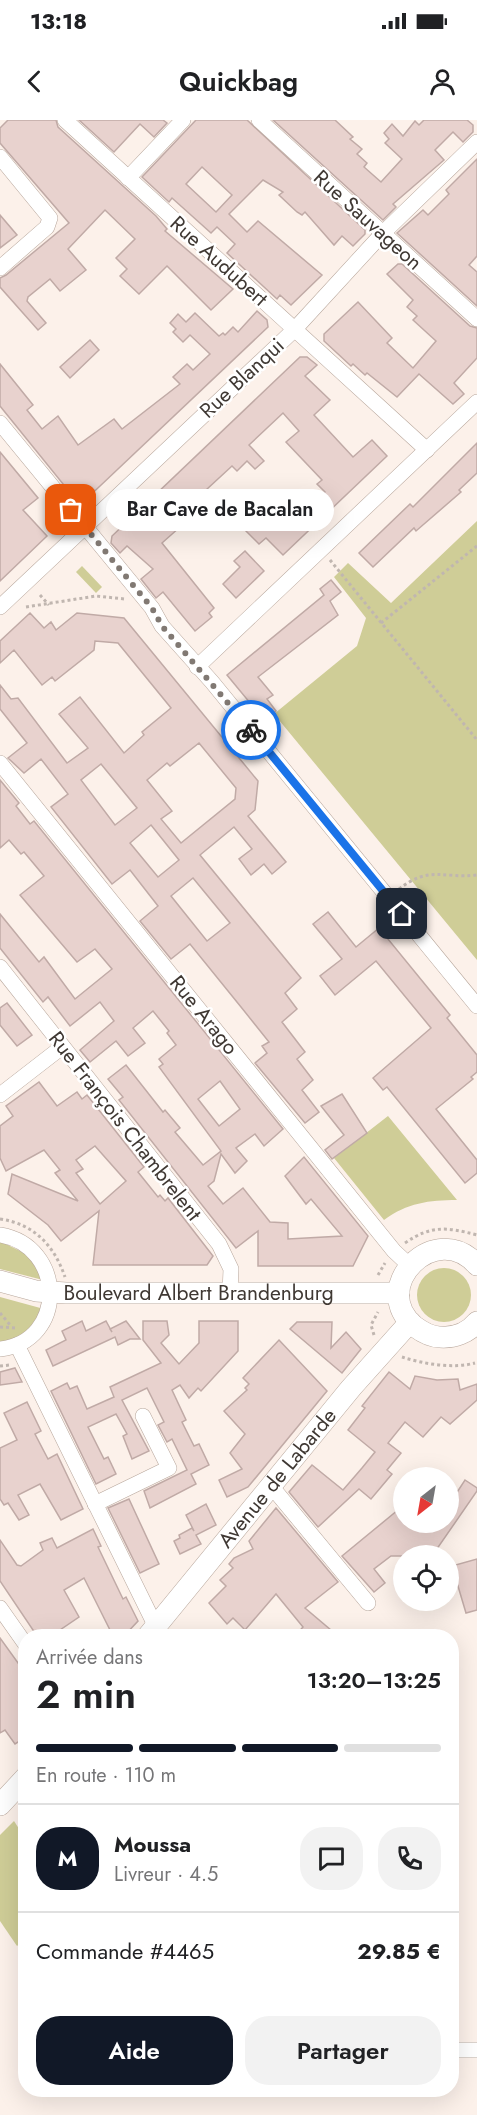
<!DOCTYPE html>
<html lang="fr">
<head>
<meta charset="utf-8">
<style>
	:root { --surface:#fff; --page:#f2f2f2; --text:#202124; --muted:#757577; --line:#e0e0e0; --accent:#111827 }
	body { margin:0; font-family:Jost,sans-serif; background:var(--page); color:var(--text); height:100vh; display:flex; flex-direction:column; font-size:22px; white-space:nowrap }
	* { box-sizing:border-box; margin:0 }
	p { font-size:20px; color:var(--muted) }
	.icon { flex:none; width:33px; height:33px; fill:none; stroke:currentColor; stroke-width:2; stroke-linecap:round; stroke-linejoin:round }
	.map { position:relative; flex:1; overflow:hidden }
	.sheet { position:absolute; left:18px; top:1509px; width:441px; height:468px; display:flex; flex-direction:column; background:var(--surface); border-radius:24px; box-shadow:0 6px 24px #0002 }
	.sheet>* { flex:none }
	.needle { width:39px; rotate:211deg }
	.buttons { position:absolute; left:393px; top:1347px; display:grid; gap:12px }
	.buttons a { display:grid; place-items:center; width:66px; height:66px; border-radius:50%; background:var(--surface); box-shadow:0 6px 24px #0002; font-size:30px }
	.pin { position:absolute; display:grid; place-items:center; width:51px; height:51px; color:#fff; margin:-26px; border-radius:12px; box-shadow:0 3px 9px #0006 }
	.courier { position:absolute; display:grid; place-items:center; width:60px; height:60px; margin:-30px; border:4px solid #1a73e8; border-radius:50%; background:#fff; color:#222; box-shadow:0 2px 8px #0007 }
	.bubble { position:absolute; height:42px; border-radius:21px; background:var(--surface); box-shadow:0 6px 24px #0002; font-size:20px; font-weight:600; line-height:42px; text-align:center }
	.head em { font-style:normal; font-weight:600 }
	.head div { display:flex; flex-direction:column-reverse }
	.head { display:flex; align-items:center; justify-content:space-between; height:102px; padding:0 18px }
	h1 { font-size:39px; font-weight:600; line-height:45px }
	.bar { display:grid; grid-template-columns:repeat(4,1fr); gap:9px 6px; align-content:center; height:72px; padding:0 18px }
	.bar i { height:8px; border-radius:4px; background:var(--line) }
	.bar .current { background:var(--accent) }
	.bar p { grid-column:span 4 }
	.line { display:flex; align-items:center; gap:15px; padding:0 18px; border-top:2px solid var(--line) }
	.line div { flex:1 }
	.round { display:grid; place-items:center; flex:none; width:63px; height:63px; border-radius:24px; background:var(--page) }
	.action { display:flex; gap:12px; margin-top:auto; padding:12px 18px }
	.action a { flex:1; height:69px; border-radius:24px; background:var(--accent); color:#fff; font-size:24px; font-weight:600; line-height:69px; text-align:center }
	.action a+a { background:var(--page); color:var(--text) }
	.status { display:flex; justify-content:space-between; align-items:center; height:42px; padding:0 30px; background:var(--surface); direction:ltr }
	.status svg { height:16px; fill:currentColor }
	header { display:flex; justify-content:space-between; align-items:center; height:78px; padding:0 18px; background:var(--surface); font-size:27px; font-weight:600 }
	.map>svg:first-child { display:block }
</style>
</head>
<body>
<div class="status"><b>13:18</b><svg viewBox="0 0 49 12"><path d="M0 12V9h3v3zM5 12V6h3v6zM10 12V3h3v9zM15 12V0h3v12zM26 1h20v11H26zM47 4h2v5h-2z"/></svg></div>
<header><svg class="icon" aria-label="back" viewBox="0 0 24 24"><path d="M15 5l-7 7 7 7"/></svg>Quickbag<svg class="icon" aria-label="person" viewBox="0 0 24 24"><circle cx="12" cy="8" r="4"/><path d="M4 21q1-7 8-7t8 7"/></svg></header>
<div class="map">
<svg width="477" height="1995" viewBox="0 0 477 1995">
	<rect width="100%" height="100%" fill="#fcf1ea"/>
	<g fill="#cfcd97">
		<path d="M477 401V840L274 594 357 526 366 498 334 457 348 443 391 483Z"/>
		<path d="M82 446 102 467 96 473 76 452Z"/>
		<path d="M388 996 457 1080C429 1080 407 1083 384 1100L334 1038Z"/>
		<path d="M0 1121 28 1135 43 1160 0 1149Z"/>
		<circle cx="444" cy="1175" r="27"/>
		<path d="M0 1177 44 1189 27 1214 0 1225Z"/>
		<path d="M14 1701 25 1718V1819L17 1826 0 1801V1715Z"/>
	</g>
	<g fill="#e8d2ce" stroke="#c0aaa6" stroke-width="1.5" fill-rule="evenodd">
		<path d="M8 0H56L58 7 156 96 167 109 165 111 233 169 211 190 167 146 139 174 120 156 127 149 116 138 135 119 105 90 68 129 86 150 60 171 50 159 28 177 27 181 46 203 38 210 0 167V158L6 155 69 103 0 23V8Z"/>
		<path d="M79 0H163L167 3 154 17 140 4 114 32Z"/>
		<path d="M196 0H247L365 110V114L353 126 342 116 334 125 305 92 302 95 297 92 279 75 283 72 263 60 229 94 247 112 258 101 322 155 291 185 280 175 277 179 227 133 235 124 217 107 211 113 172 78 169 82 142 57ZM202 47 232 75 216 92 186 64Z"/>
		<path d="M273 0H335L353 17 350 19 362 29 357 34 367 43 364 47 381 62 402 39 385 23 389 19 384 13 392 4 403 16 415 1 419 5 424 0H467L473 5V12L463 22 453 12 435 30 444 40 393 84 396 87 383 100Z"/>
		<path d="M477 39V136L469 145 477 152V186L397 113 423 90 428 95 449 74 446 70Z"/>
		<path d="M0 95 17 115 0 128Z"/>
		<path d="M398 144H402L470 206 477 208V238L454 263 464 274 453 284 419 254 397 277 367 253 365 255 353 244 351 246 324 221V214L358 182 392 218 387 223 413 248 436 221 413 200 417 196 407 187 413 180 387 154Z"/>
		<path d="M257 191 267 200 268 207 80 385 0 286V244L33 285 27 290 42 309 58 296 78 325 114 299 122 309 180 264 173 257 187 244 193 250 210 234 190 215 183 222 173 212 176 209 170 203 178 194 186 202 195 193 219 216 223 213 225 215 233 207 238 212Z"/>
		<path d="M90 220 99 230 70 258 60 247Z"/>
		<path d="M300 237H307L317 245 305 256 330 280 314 295 353 337 372 320 387 336 283 435 266 418 259 424 246 411 289 371 307 390 325 372 317 364 322 360 286 322 299 311 283 293 249 325 264 341 255 349 247 341 237 351 232 346 206 370 212 376 201 386 190 375 169 395 180 407 162 423 214 488 209 493 212 497 195 511 163 472 156 478 141 459 153 449 127 426 120 433 111 423 112 416Z"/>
		<path d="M477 323V353L459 370 461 372 416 411 414 408 373 447 359 433 410 384 413 387Z"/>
		<path d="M0 332 38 378 23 390 47 416 0 461Z"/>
		<path d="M245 431 264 451 236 478 223 464 240 447 234 441Z"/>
		<path d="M331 460 341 472 330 481 338 495 258 557 273 575 267 579 276 591 265 601 227 555 324 475 320 469Z"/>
		<path d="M30 493 44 508 51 502 56 510 77 493 124 498 258 661 255 690 248 696 286 742 272 754 264 744 251 755 239 739 252 729 234 707 200 735 301 858 285 873 297 889 282 902 305 932 297 939 313 960 302 970 319 992 305 1003 255 943 267 933 262 926 269 922 241 887 190 824 171 839 140 801 158 786 130 750 112 764 51 687 68 674 41 639 24 653 8 638 27 623 0 589V565L11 579 18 578 67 643 88 628 59 594 80 577 124 633 144 615 142 612 171 588 118 523 95 521 94 530 55 561 52 557 42 565 14 530 0 543V521ZM199 623 236 668 235 679 181 723 161 699 172 691 147 660 167 643 170 646ZM101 644 137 688 115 705 81 660ZM151 705 179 740 158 757 130 723ZM193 758 230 803 207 821 171 776Z"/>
		<path d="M0 660 19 683 16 686 30 704 34 701 283 1009 264 1026 255 1014 236 1028 247 1041 235 1053 221 1034 214 1061 208 1066 223 1084 243 1068 270 1102 288 1103V1119L342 1116 311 1079 306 1084 285 1056 304 1037 368 1116 353 1146H258V1111L236 1128 119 980 123 977 108 959 126 945 163 992 165 990 180 1008 175 1012 203 1045 221 1031 159 947 163 944 159 939 176 925 167 913 169 911 153 891 133 908 145 923 128 936 116 921 90 942 80 930 114 901 100 882 70 906 48 877 43 882 0 828V794L39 842 44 837 75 879 112 849 95 829 77 842 20 775 44 756 24 732 21 734 9 720 0 728ZM220 961 240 989 219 1006 198 979Z"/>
		<path d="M328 792 356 827 379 808 450 895 447 898 477 935V952L471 957 473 959 436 989 477 1040V1053L465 1063 387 967 383 970 373 958 431 908 376 841 335 875 320 856 342 839 313 804Z"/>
		<path d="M7 883 32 915 17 926 0 905V888Z"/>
		<path d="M39 962 57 986 77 972 82 979 87 975 144 1047 138 1052 158 1077 160 1075 165 1081 168 1078 213 1136 207 1145H93L99 1091 61 1121 48 1105 8 1074 12 1054 78 1081 55 1053 60 1050 44 1030 6 1051 0 1038V1006L13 996 6 986ZM95 1026 126 1061 100 1084 76 1053 83 1049 76 1040Z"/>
		<path d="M342 974 367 1013 332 1039 325 1030 344 1015 321 986Z"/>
		<path d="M82 1201 86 1211 106 1201 112 1212 110 1209 126 1201 140 1219H130L118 1225 115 1217 53 1246 46 1230 66 1220 62 1211Z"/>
		<path d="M143 1201H167L169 1215 161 1223 179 1244 199 1223V1201H238V1231L201 1271 198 1268 189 1278 180 1265 172 1270 186 1300 182 1302 194 1326 199 1324 209 1345 191 1354 196 1364 150 1388 144 1371 187 1350 172 1319 167 1322 158 1305 164 1302 147 1268 122 1280 149 1331 132 1339 123 1316 127 1314 116 1294 88 1307 104 1339 108 1337 116 1354 96 1364 51 1271 67 1263 70 1269 77 1266 87 1289 114 1277 110 1267 161 1243 143 1220Z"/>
		<path d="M297 1202H332L331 1228 346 1212 361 1229 342 1253 290 1209Z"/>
		<path d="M279 1220 327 1271 248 1367 227 1377 219 1360 242 1349 230 1333 245 1314 224 1291 247 1270 245 1268 249 1264 243 1258Z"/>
		<path d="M15 1248 22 1262 0 1265V1252Z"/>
		<path d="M389 1252 410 1269 415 1256 437 1260 458 1259 460 1270 477 1264V1280L450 1304 441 1297 423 1317 405 1302 388 1323 401 1333 387 1350 392 1354 371 1379 359 1369 318 1407 289 1372 312 1345 343 1370 362 1348 375 1332 348 1310 365 1288 362 1286Z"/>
		<path d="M27 1282 41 1311 35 1314 48 1339 57 1334 83 1389 61 1400 40 1364 18 1375 29 1395 19 1400 8 1383 4 1385 0 1379V1328L17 1320 4 1293Z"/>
		<path d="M465 1360 477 1368V1371L432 1436H391L374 1449 385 1463 374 1472 342 1436 404 1385V1402H448V1386Z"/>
		<path d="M129 1379 159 1444 140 1453 108 1388Z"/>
		<path d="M206 1384 216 1405 196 1415 201 1424 180 1434 174 1421 180 1418 179 1415 192 1408 194 1411 186 1395Z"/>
		<path d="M276 1388 338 1462 305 1488 338 1516H295L303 1507 276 1474 245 1510 233 1498 227 1504 209 1483 226 1466 220 1460 233 1448 229 1444 234 1438 253 1429 249 1421Z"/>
		<path d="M93 1409 101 1426 98 1427 123 1479 126 1477 138 1501 124 1516H113L84 1458 64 1470 79 1497 51 1516H37L0 1461V1420L17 1445 21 1446 43 1430 40 1423 52 1418 57 1428Z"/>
		<path d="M477 1439V1490L466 1493 452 1446Z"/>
		<path d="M0 1518 26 1554V1617L15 1624 5 1610 0 1613Z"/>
	</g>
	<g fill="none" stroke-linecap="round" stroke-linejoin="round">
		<g stroke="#b7a69b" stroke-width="16">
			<g id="street">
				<path d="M65 0 427 330"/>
				<path d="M259 0 477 199"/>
				<path d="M0 37 50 98 47 107 0 148"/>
				<path d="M128 58 183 0"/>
				<path d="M0 303 152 488 162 506 212 562 477 886"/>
				<path d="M0 487 294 210 383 113 477 22"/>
				<path d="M197 547 477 282"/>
				<path d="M0 643 394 1131 409 1145"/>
				<path d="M0 847 219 1124 231 1149 230 1173"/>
				<path d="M0 975 62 927"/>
				<path d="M0 1115C66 1126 67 1222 0 1229"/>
				<path d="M17 1225 156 1507"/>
				<path d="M272 1367 368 1483"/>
				<path d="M95 1384 169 1348 143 1296"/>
				<path d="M0 1488 26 1525"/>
				<path d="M452 1930H477"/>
			</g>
		</g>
		<g stroke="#b7a69b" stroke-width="22">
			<g id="secondary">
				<path d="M477 1145C436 1098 368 1167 414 1206 422 1212 430 1217 440 1217 454 1218 468 1213 477 1202"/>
				<path id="s1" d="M0 1161 36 1171 66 1173H399"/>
				<path id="s2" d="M148 1516 351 1268 410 1202"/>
				<path d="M0 1685 26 1657"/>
			</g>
		</g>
		<g stroke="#c0b6b0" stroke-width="3" stroke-dasharray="3 3" stroke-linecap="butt">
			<path d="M330 440 477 620"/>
			<path d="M40 475 49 485"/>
			<path d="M26 487 96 476 125 479"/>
			<path d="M381 503 477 426"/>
			<path d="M399 769C430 745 443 759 477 755"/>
			<path d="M0 1099C34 1104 54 1125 65 1157"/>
			<path d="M405 1123C431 1105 447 1107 477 1115"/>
			<path d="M378 1155 385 1143"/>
			<path d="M0 1193 11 1206"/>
			<path d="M0 1207 17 1208"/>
			<path d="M374 1215 371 1205 378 1192"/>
			<path d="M402 1237C424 1244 453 1249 475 1243"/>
			<path d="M0 1246 10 1245"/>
		</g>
		<use href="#street" stroke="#fff" stroke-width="15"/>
		<use href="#secondary" stroke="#fff" stroke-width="21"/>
	</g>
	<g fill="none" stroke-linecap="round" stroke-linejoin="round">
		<path stroke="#817973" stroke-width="6" stroke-dasharray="0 10.8" d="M71 390 152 488 162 506 251 610"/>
		<path stroke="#1a73e8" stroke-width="8" d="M251 610 402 794"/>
	</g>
	<g text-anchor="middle" stroke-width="5" stroke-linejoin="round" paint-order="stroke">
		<g font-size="21" fill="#3f3833" stroke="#fff">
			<text transform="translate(368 100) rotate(42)" y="7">Rue Sauvageon</text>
			<text transform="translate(219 141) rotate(42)" y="7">Rue Audubert</text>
			<text transform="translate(242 258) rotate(-43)" y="7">Rue Blanqui</text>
			<text transform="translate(204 895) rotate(51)" y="7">Rue Arago</text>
			<text transform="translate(125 1006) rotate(52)" y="7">Rue François Chambrelent</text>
			<text dy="7" stroke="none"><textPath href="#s1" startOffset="200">Boulevard Albert Brandenburg</textPath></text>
			<text dy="7" stroke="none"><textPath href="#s2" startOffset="204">Avenue de Labarde</textPath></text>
		</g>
	</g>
</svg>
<div class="buttons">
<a><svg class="needle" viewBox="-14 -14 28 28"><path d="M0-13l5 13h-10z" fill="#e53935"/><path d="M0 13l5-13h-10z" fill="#757577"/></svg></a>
<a><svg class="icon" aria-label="locate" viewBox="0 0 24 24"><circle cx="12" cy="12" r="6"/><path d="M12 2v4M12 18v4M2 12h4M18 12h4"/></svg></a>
</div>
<div class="pin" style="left:71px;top:390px;background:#ea580c"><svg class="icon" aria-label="bag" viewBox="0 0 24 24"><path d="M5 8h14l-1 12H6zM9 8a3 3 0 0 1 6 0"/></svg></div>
<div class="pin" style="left:402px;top:794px;background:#1f2937"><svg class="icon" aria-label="home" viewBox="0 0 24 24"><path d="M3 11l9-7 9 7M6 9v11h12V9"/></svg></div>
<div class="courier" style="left:251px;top:610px"><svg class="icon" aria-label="bike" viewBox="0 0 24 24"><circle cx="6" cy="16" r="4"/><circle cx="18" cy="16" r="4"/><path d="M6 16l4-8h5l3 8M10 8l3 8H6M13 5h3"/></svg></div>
<div class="bubble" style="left:106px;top:369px;width:228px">Bar Cave de Bacalan</div>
<section class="sheet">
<div class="head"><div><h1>2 min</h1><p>Arrivée dans</p></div><em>13:20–13:25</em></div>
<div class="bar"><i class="current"></i><i class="current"></i><i class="current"></i><i></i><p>En route · 110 m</p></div>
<div class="line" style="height:108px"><b class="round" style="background:var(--accent);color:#fff">M</b><div><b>Moussa</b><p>Livreur · 4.5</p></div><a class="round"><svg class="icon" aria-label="chat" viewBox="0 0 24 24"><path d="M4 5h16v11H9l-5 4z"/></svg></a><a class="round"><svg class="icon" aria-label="phone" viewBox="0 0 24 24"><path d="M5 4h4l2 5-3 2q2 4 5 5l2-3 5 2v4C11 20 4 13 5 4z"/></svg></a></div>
<div class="line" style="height:78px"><div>Commande #4465</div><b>29.85 €</b></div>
<div class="action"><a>Aide</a><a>Partager</a></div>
</section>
</div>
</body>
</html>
